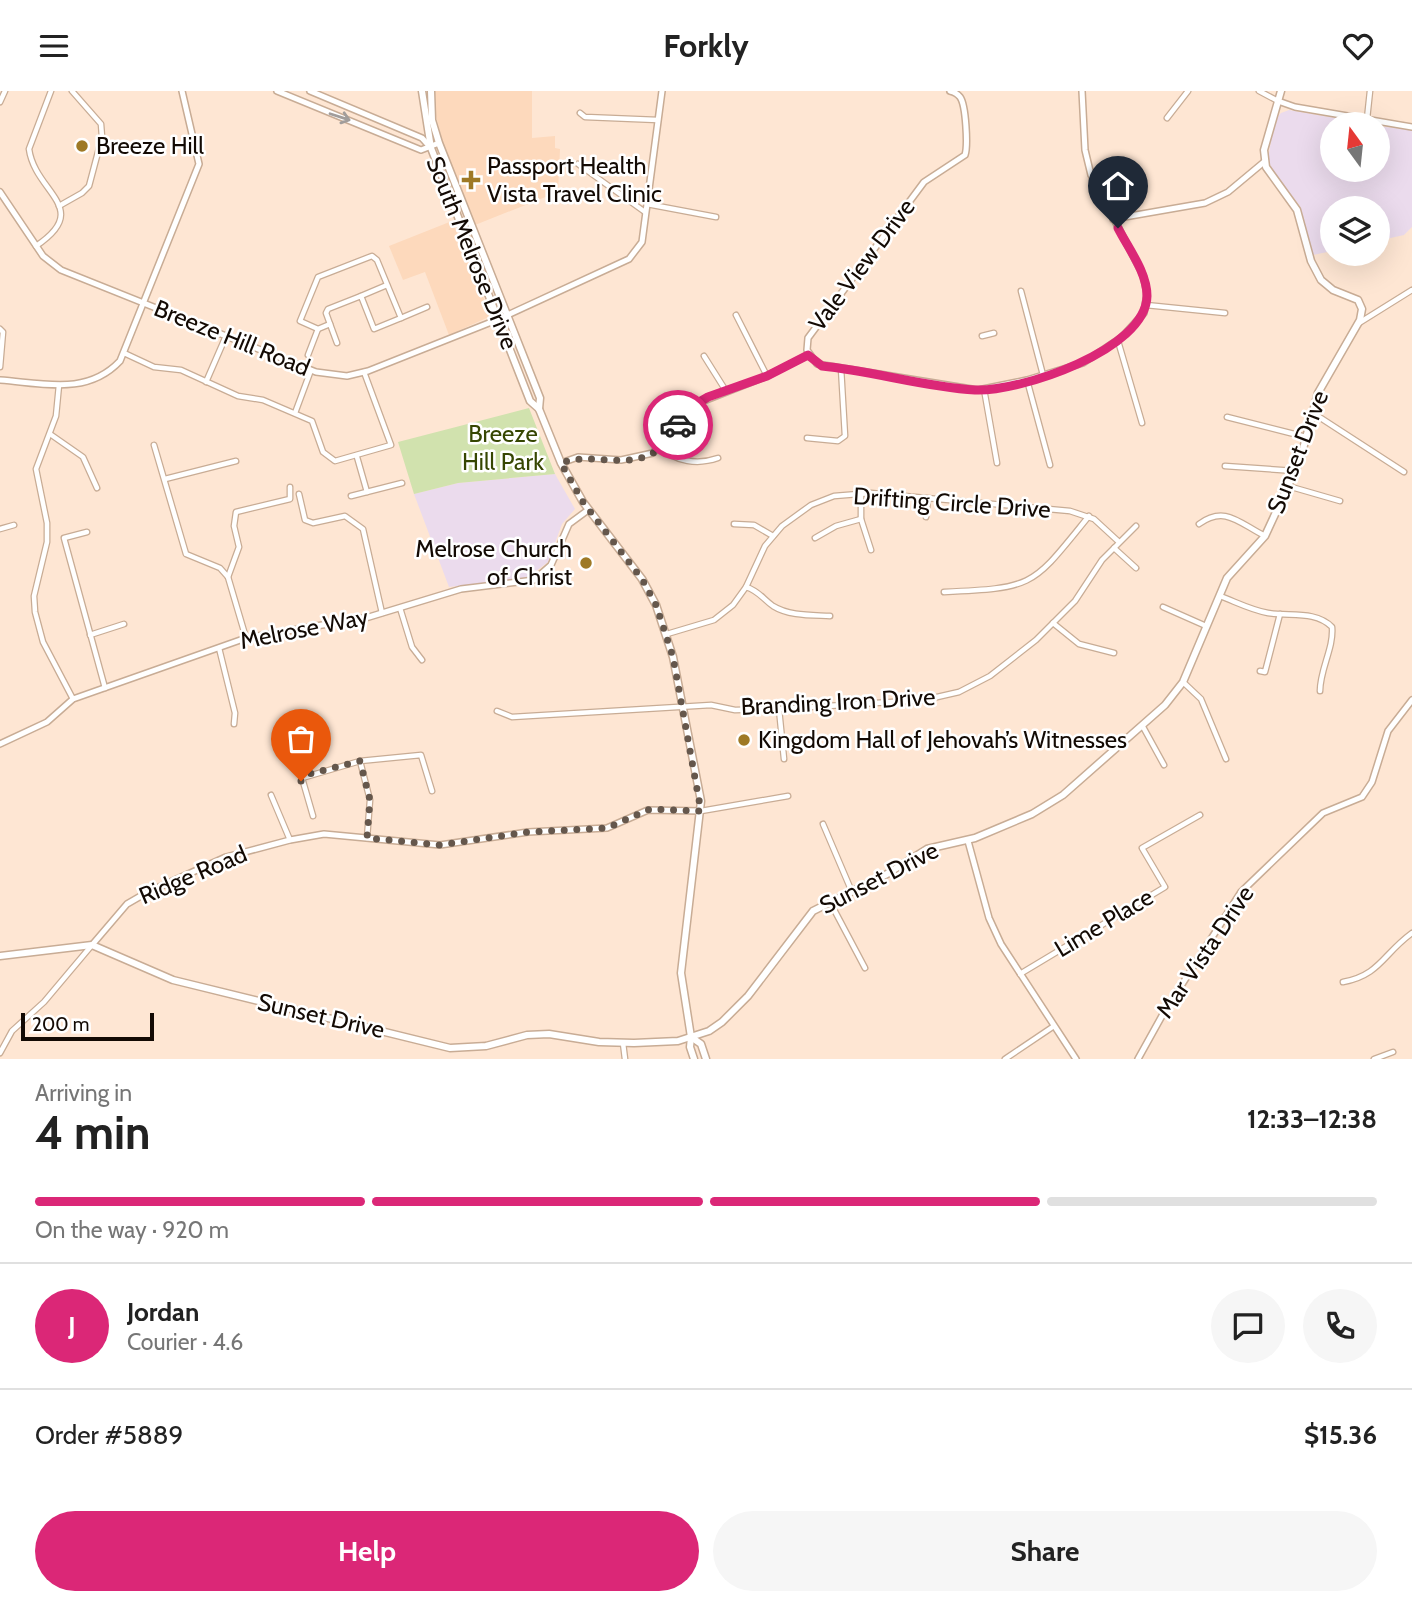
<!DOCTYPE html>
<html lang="en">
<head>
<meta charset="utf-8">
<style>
	:root { --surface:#fff; --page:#f6f6f6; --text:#222; --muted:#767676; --line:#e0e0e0; --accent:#db2777 }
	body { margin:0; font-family:Cabin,sans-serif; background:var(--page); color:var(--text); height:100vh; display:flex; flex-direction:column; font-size:26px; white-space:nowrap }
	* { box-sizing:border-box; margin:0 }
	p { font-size:23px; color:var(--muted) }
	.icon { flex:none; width:38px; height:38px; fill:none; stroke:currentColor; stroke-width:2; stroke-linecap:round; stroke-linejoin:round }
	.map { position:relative; height:968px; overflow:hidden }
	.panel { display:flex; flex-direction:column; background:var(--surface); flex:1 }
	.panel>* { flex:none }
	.needle { width:46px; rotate:345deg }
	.buttons { position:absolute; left:1320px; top:21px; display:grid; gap:14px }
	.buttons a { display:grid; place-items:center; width:70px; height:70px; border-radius:50%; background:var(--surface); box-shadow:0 7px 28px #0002; font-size:35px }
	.scale { position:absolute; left:21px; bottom:18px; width:133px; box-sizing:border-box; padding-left:7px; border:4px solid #130a04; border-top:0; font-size:19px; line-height:24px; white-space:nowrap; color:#130a04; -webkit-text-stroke:5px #fff; paint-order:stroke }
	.pin { position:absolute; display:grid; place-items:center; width:60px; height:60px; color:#fff; margin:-72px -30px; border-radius:50% 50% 50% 0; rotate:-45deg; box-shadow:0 0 7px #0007 }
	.pin .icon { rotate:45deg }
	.courier { position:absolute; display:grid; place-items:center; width:70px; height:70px; margin:-35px; border:5px solid #db2777; border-radius:50%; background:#fff; color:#222; box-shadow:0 2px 9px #0007 }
	.headline em { font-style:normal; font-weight:800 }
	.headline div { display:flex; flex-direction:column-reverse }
	.headline { display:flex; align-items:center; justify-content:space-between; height:119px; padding:0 35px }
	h1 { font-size:46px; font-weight:800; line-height:52px }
	.bar { display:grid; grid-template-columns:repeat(4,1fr); gap:10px 7px; align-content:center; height:84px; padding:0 35px }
	.bar i { height:9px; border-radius:5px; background:var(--line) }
	.bar .current { background:var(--accent) }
	.bar p { grid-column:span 4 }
	.line { display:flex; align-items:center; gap:18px; padding:0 35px; border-top:2px solid var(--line) }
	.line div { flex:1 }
	.round { display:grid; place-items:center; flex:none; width:74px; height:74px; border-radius:37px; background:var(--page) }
	.primary-button { display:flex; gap:14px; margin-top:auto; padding:14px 35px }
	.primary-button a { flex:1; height:80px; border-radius:42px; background:var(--accent); color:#fff; font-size:28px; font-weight:800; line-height:80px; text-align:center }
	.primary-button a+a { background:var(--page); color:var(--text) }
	header { display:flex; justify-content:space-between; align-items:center; height:91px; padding:0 35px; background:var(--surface); font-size:32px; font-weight:800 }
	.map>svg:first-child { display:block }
</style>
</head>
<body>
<header><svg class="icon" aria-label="menu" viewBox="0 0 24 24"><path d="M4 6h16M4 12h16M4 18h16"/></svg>Forkly<svg class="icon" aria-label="heart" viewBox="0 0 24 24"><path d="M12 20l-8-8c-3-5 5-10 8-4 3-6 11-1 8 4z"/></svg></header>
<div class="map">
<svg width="1412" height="968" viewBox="0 0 1412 968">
	<rect width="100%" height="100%" fill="#fee6d3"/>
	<g fill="#fdd9bc">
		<path d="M434 0H532V47L555 45V57L560 58 558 101 475 134 444 57 436 25Z"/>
		<path d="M452 130 491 225 449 244 425 181 403 189 389 155Z"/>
	</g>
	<g fill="#ebdbed">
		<path d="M1289 19 1369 33H1332V79H1377V35L1412 39V136L1404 144 1377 150V117H1332V160L1313 164 1300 115 1273 81 1268 69 1274 30 1281 22Z"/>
		<path d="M555 383 575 418 562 433 548 471 527 487 449 496 414 403 458 392Z"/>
	</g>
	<path fill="#d1e2ae" d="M529 317 555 383 458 392 414 403 398 351Z"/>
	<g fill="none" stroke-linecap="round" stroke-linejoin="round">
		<g stroke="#c8ac95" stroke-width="7">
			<g id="minor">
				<path d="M1259 0 1278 10"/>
				<path d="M0 11 5 0"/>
				<path d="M580 22 585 26 658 29"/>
				<path d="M1167 27 1188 0"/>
				<path d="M1367 28 1370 0"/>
				<path d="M578 73 645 121"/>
				<path d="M647 113 716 126"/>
				<path d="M59 115 82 102 89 95 102 46 101 33 72 0"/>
				<path d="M36 155C93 117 35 102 29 58L51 0"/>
				<path d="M1021 200 1043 284"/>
				<path d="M361 205 387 194"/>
				<path d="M1146 214 1225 222"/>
				<path d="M736 224 767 285"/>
				<path d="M401 227 427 216"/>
				<path d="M1359 232 1412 199"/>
				<path d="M0 238 3 241 0 276"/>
				<path d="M318 238 300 230 318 186 372 165 377 169 401 227 374 238 361 205 328 218 326 222 330 233"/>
				<path d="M982 245 994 242"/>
				<path d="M1118 250 1142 332"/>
				<path d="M124 262 154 276 181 279 238 305 263 309 312 330 323 361 335 370 391 354 364 281"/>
				<path d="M308 264 318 238 330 233 337 252"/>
				<path d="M704 265 726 300"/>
				<path d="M1027 289 1050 374"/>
				<path d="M206 291 226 245"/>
				<path d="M59 294 56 325 36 378 47 432V451L34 505 35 521 43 551 73 608"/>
				<path d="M984 298 997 372"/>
				<path d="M295 322 311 279"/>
				<path d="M1313 322 1404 381"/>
				<path d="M1227 326 1306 346"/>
				<path d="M50 343 83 366 97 397"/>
				<path d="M807 347 838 350 845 345 841 277"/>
				<path d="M154 354 186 463 220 477 228 486 246 547"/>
				<path d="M661 356C675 371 698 374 718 367"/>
				<path d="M357 366 367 401"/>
				<path d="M1225 375 1295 380"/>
				<path d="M165 388 236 370"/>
				<path d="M1288 395 1340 410"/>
				<path d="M861 402V428L871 459"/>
				<path d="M299 403 305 429 313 432 345 425 363 438 382 522"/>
				<path d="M351 405 402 392"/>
				<path d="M926 426 928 408"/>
				<path d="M734 433 754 434 773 445"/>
				<path d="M1199 433C1225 414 1239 432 1265 445"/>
				<path d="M0 438 14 434"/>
				<path d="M87 441 64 447 105 597"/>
				<path d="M815 447 836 435 861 428"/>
				<path d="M1114 457 1136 477"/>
				<path d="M228 486 239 456 234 435 236 421 290 408V396"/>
				<path d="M746 496C759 500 763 508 773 515 789 525 811 524 830 525"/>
				<path d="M944 501C1036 497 1032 495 1089 425"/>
				<path d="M1220 505C1236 511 1251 519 1268 522 1289 526 1315 519 1332 536 1334 557 1320 578 1320 600"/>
				<path d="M1163 516 1206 535"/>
				<path d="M400 517 412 556 422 569"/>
				<path d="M1053 532 1079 553 1114 562"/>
				<path d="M667 543 714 529 733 514 746 496 765 455 782 435 811 414 834 405 871 402 1070 420 1094 428 1119 451"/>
				<path d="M90 544 124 533"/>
				<path d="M219 557 235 622 234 633"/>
				<path d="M1260 580 1265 581 1280 523"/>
				<path d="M1183 591 1201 608 1226 668"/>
				<path d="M779 618 784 668"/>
				<path d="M497 620 512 626 711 614 735 619 779 618 924 609 959 601 990 585 1036 549 1075 510 1102 469 1136 435"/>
				<path d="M1142 634 1164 674"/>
				<path d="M360 670 370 709 367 747"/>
				<path d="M271 704 290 749"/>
				<path d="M701 720 788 705"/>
				<path d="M313 725 302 687 360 670 421 664 432 700"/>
				<path d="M823 733 852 801"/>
				<path d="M830 811 865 877"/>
				<path d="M1020 883 1165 796 1142 757 1200 724"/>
				<path d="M1343 891C1380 884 1383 863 1412 842"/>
				<path d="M623 952 625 968"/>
				<path d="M0 962 12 940 44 911 92 854"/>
				<path d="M1005 968 1054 935"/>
				<path d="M1374 968 1393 961"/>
			</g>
		</g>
		<g stroke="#c8ac95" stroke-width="8">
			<g id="tertiary">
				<path d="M277 0 421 59 439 52"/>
				<path d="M310 0 422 47 431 57"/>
				<path d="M950 0C954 1 957 2 960 6 966 14 968 55 965 64L924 91 808 247 807 259 817 273 978 299 1027 289 1083 272 1122 246 1144 222 1147 202 1143 184 1091 84 1085 59 1082 0"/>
				<path d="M1278 10 1295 16 1412 36"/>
				<path d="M0 101 43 165 61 179 316 281 347 285 368 280 499 228 629 168 642 151 662 0"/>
				<path d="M1113 128 1205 112 1228 101 1264 71"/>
				<path d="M0 289C43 292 87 305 120 270L199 73 182 0"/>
				<path d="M561 372 578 366 621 369 653 362 696 313 767 285 808 264"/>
				<path d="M0 653 47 631 73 608 246 547 369 526 461 498 534 489 551 474 569 433 588 419"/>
				<path d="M968 750 989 827 1001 853 1076 968"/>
				<path d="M92 854 127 813 146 802 226 766 290 749 324 743 440 754 528 741 607 737 648 719 701 720"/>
				<path d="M1138 968 1163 923 1241 801 1323 722 1362 706 1372 691 1388 640 1412 609"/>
			</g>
		</g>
		<g stroke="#c8ac95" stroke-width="9">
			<path id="secondary" d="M0 865 92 854 173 889 450 957 486 955 527 944 549 943 599 951 634 952 678 950 709 940 722 931 748 905 813 820 887 783 927 758 975 747 1032 723 1063 704 1165 614 1183 591 1227 487 1265 445 1300 369 1318 302 1360 229 1362 218 1358 209 1333 199 1321 189 1311 170 1297 119 1266 76 1264 59 1281 0"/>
		</g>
		<g stroke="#c8ac95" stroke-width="9">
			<g id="primary">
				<path d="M422 0 431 57 530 310 539 318 561 372 583 411 642 488 656 514 673 566 701 710 681 882 691 946 690 956 694 968"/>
				<path d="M431 0 432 29 439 52 540 307 539 318"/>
				<path d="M691 946 701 953 706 968"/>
			</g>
		</g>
		<use href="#minor" stroke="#fff" stroke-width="4.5"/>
		<use href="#tertiary" stroke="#fff" stroke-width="5"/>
		<use href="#secondary" stroke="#fff" stroke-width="6"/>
		<use href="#primary" stroke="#fff" stroke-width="6"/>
	</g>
	<defs><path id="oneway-shaft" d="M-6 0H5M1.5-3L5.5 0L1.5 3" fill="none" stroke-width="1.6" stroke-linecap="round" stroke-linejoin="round" transform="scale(1.75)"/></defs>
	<use stroke="#a19d9b" href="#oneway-shaft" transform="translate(340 26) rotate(18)"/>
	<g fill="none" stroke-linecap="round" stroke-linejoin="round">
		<path stroke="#65574c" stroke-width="7" stroke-dasharray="0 12.6" d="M301 690 309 683 360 670 370 709 367 747 440 754 528 741 607 737 650 718 701 720 673 566 656 514 642 488 583 411 561 372C590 361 625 378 653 362 663 356 670 343 678 334"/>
		<path stroke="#db2777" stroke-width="9" d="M678 334 696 313 708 306 767 285 808 264 822 275C873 280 924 296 975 299 1020 301 1146 259 1147 205 1147 181 1128 157 1118 137"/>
	</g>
	<g fill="#9e7925" stroke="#fff" stroke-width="2.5">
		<circle cx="82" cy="55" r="7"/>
		<path d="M467.5 78.5h7v7h7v7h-7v7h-7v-7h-7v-7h7z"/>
		<circle cx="586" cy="472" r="7"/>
		<circle cx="744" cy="649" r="7"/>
	</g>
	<g text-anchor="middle" stroke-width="5" stroke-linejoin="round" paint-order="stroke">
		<g font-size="24" fill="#130a04" stroke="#fff" text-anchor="start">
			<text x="96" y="63">Breeze Hill</text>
			<text x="487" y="83">Passport Health<tspan x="487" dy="28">Vista Travel Clinic</tspan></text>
			<text x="572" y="466" text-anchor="end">Melrose Church<tspan x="572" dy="28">of Christ</tspan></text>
			<text x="758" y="657">Kingdom Hall of Jehovah’s Witnesses</text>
		</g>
		<g font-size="24" fill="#130a04" stroke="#fff">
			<text transform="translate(472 162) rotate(68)" y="8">South Melrose Drive</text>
			<text transform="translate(862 174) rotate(-53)" y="8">Vale View Drive</text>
			<text transform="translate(232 247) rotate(22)" y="8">Breeze Hill Road</text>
			<text transform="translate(1298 361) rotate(-69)" y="8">Sunset Drive</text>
			<text transform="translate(952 412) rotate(4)" y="8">Drifting Circle Drive</text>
			<text transform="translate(304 538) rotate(-11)" y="8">Melrose Way</text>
			<text transform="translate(838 611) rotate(-3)" y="8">Branding Iron Drive</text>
			<text transform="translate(193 784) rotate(-23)" y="8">Ridge Road</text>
			<text transform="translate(879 787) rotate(-27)" y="8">Sunset Drive</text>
			<text transform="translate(1104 832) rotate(-31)" y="8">Lime Place</text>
			<text transform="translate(1205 861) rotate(-56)" y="8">Mar Vista Drive</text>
			<text transform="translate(321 925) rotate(13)" y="8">Sunset Drive</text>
		</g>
		<g font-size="24" fill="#364602" stroke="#fff">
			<text x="503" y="351">Breeze<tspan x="503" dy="28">Hill Park</tspan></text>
		</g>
	</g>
</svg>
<div class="buttons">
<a><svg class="needle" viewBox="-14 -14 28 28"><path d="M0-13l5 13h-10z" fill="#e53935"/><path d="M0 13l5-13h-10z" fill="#767676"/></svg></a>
<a><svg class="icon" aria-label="layers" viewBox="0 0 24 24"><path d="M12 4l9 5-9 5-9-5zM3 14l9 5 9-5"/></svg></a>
</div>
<div class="scale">200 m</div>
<div class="pin" style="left:301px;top:690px;background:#ea580c"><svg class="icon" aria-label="bag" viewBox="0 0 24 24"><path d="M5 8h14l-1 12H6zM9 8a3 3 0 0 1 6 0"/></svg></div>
<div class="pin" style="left:1118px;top:137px;background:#1f2937"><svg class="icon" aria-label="home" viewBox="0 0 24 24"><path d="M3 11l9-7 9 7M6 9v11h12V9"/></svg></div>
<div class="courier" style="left:678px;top:334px"><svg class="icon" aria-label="car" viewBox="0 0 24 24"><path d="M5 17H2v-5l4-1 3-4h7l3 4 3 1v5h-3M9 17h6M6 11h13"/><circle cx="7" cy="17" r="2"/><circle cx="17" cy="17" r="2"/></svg></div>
</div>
<section class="panel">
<div class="headline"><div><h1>4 min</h1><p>Arriving in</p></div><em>12:33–12:38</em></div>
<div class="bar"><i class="current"></i><i class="current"></i><i class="current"></i><i></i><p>On the way · 920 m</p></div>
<div class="line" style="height:126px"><b class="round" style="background:var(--accent);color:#fff">J</b><div><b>Jordan</b><p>Courier · 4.6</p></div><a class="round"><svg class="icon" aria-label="chat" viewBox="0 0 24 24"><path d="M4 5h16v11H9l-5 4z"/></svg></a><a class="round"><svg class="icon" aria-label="phone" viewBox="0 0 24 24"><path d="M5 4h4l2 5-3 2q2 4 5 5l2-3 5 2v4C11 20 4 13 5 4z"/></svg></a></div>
<div class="line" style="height:91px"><div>Order #5889</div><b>$15.36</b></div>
<div class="primary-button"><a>Help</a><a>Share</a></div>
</section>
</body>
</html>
